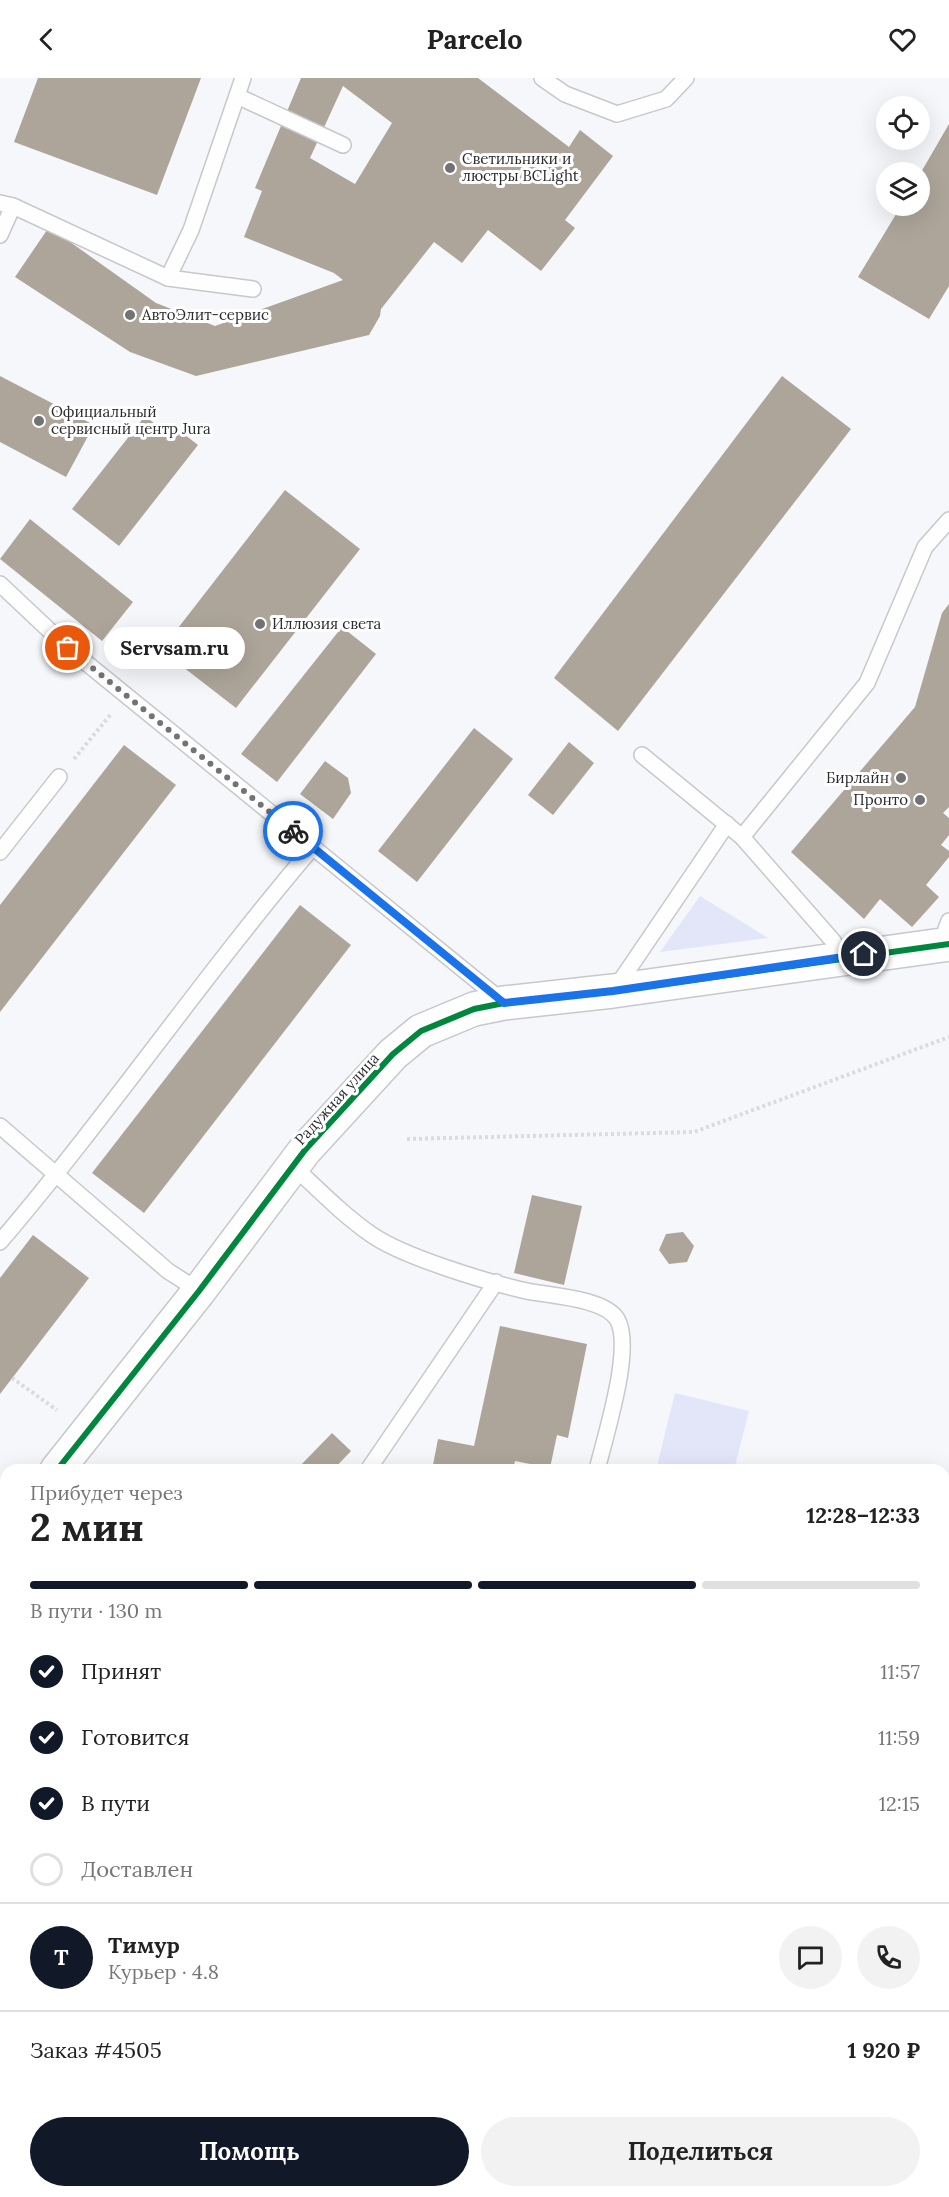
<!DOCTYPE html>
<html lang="ru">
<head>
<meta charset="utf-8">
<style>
	:root { --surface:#fff; --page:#f2f2f2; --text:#222; --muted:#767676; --line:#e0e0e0; --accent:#111827 }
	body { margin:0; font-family:Lora,serif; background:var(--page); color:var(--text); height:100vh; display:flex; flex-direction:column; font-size:22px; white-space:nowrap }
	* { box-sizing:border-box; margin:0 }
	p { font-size:20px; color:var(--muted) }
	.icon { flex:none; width:33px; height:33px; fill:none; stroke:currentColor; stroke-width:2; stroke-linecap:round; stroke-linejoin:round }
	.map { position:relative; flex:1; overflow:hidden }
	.side { position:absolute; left:0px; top:1386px; width:950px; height:734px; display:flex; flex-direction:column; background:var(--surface); border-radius:18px 18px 0 0; box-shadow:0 6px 24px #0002 }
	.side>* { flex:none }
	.controls { position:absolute; left:876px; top:18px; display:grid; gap:12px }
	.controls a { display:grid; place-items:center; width:54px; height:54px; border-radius:50%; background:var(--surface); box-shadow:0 6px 24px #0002; font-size:30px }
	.pin { position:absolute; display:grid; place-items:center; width:51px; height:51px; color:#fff; margin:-26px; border:3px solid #fff; border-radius:50%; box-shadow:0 2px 6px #0007 }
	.courier { position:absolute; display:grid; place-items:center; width:60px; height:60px; margin:-30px; border:4px solid #1a73e8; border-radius:50%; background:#fff; color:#222; box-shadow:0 2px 8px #0007 }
	.bubble { position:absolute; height:42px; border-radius:21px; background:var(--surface); box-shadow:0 6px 24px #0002; font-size:20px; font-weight:700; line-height:42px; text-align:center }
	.headline em { font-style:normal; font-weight:700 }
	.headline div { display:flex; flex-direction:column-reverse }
	.headline { display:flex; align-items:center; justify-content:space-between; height:102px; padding:0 30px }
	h1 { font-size:39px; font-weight:700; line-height:45px }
	.bar { display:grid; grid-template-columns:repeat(4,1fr); gap:9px 6px; align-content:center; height:72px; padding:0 30px }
	.bar i { height:8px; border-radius:4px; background:var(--line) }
	.bar .active { background:var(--accent) }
	.bar p { grid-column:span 4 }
	.line { display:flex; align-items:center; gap:15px; padding:0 30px; border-top:2px solid var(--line) }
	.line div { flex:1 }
	.round { display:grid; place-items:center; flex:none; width:63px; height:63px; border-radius:32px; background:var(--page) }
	ol { padding:0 30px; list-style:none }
	li { display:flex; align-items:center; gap:18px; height:66px }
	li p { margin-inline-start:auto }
	li .icon { padding:6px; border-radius:50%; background:var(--accent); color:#fff; stroke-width:4 }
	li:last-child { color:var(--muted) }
	li i { width:33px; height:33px; border:3px solid var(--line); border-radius:50% }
	.action { display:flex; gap:12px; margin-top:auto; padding:12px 30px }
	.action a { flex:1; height:69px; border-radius:36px; background:var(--accent); color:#fff; font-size:24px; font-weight:700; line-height:69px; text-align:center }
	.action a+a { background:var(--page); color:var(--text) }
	header { display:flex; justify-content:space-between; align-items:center; height:78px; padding:0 30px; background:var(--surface); font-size:27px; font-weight:700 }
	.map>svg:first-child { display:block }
</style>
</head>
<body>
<header><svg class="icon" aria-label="back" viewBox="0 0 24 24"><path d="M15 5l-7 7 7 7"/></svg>Parcelo<svg class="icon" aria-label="heart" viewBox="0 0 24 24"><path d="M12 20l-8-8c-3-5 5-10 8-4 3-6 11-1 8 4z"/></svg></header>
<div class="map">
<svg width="949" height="2119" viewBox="0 0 949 2119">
	<rect width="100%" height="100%" fill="#f6f7fb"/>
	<g fill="#e3e6f9">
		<path d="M700 818 768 860 660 874Z"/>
		<path d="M675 1315 749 1333 734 1392H656Z"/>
		<path d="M949 1627V2119H582L584 2114H944V1630Z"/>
	</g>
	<g fill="#ada599" fill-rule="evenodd">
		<path d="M38 0H201L157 117 14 64Z"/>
		<path d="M301 0H478L569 69 580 52 613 78 565 142 575 150 541 193 488 152 462 185 434 164 381 231 380 238 369 257 196 298 130 274 15 199 49 149 156 225 215 248 343 202 334 195 244 159 262 113 255 110ZM343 8 392 45 355 106 310 80Z"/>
		<path d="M949 46V208L929 241 858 199 901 128H920V96Z"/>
		<path d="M0 298 94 347 66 399 0 364Z"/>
		<path d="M782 298 851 351 618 653 554 600Z"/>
		<path d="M145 338 174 361 180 353 198 367 119 468 72 431Z"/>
		<path d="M285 412 360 471 236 630 161 572Z"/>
		<path d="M30 441 133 524 102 563 0 481Z"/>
		<path d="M949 526V729L943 735 949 740V757L941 767 949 773V779L926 807 939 819 912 849 880 821 864 841 791 774 915 629 942 535Z"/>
		<path d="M342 549 376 576 277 704 241 676Z"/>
		<path d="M474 650 513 681 417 804 378 773Z"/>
		<path d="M569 664 594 685 553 737 528 717Z"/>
		<path d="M124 667 176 707 0 934V827Z"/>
		<path d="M325 683 348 700 351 715 333 741 300 716Z"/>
		<path d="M300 827 351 867 144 1135 92 1095Z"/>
		<path d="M532 1117 582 1128 564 1207 514 1195Z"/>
		<path d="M683 1154 694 1168 687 1184 669 1186 659 1172 666 1156Z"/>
		<path d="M33 1157 89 1200 0 1316V1200Z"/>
		<path d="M500 1248 587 1266 568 1360 557 1357 550 1390 515 1383 513 1392H432L438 1361 474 1368Z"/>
		<path d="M332 1355 351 1373 333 1392H296Z"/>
		<path d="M5 1718H6V1812L0 1811V1745Z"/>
		<path d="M0 1840 6 1841V1929L0 1927Z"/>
	</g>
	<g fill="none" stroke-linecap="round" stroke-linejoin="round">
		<g stroke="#c7c8cb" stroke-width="18">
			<g id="service">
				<path d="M542 0 565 16 617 36 666 21 686 0"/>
				<path d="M237 18 343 67"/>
				<path d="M0 125 13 128 0 157"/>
				<path d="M13 128 168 200 191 152 243 0"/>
				<path d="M168 200 253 211"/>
				<path d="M0 506 68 570 502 923"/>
				<path d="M642 677 742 759 833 863 843 879"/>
				<path d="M742 759 867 605 925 469 949 442"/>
				<path d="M0 774 59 699"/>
				<path d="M949 866 946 851 949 843"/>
				<path d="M615 911 727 746"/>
				<path d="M0 1048 168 1193 199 1213"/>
				<path d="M293 1088C319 1112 343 1137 372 1157 404 1179 484 1203 522 1212 546 1218 603 1219 617 1241 634 1269 605 1358 597 1392"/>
				<path d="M0 1164C109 1036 204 897 313 769"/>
				<path d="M368 1392 496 1204"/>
				<path d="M0 1689 6 1681"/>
				<path d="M0 1968 6 1969"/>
				<path d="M79 2119 80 2114"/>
			</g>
		</g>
		<g stroke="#c7c8cb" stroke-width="36">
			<g id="tertiary">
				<path d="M57 1392 199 1213 305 1072 393 976 421 953 474 931 504 925 613 913 949 866"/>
				<path d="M0 1464 6 1456"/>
			</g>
		</g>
		<g stroke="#dbdbdc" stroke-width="4" stroke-dasharray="3 3" stroke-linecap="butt">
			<path d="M74 681 111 636"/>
			<path d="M407 1061 694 1054 949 959"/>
			<path d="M12 1300 57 1332"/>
			<path d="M944 1626 949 1620"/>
			<path d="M944 1631 949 1632"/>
			<path d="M944 1646 949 1666"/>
			<path d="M944 1719 949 1723"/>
			<path d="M944 1778 949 1783"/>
			<path d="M944 1869 949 1864"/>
			<path d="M944 2007 949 2003"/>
			<path d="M0 2078 6 2079"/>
			<path d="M944 2078 949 2073"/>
			<path d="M944 2110 949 2111"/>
			<path d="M227 2114 263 2119"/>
			<path d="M587 2119 588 2114"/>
			<path d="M781 2119 785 2114"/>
			<path d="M893 2119 901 2114"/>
		</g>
		<use href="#service" stroke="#fefefe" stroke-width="15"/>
		<use href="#tertiary" stroke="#fefefe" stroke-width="33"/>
		<g stroke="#fff" stroke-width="10">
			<path id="cycleway" d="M57 1392 199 1213 305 1072 393 976 421 953 474 931 504 925 613 913 949 866"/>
		</g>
		<use href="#cycleway" stroke="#00873e" stroke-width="6"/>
	</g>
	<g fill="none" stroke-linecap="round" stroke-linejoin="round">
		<path stroke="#737376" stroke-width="6" stroke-dasharray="0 10.8" d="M68 570 293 753"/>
		<path stroke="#1a73e8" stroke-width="8" d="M293 753 504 925 613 913 864 876"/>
	</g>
	<g fill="#737376" stroke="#fff" stroke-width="2">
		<circle cx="450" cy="90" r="6"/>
		<circle cx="130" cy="237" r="6"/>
		<circle cx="39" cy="343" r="6"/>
		<circle cx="260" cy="546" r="6"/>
		<circle cx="901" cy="700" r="6"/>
		<circle cx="920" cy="722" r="6"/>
	</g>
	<g text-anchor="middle" stroke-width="6" stroke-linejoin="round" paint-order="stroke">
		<g font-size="15" fill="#2c2c2f" stroke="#fff" text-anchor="start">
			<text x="462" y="86">Светильники и<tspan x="462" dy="17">люстры BCLight</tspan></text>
			<text x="142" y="242">АвтоЭлит-сервис</text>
			<text x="51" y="339">Официальный<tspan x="51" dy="17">сервисный центр Jura</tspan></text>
			<text x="272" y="551">Иллюзия света</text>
			<text x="889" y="705" text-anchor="end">Бирлайн</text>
			<text x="908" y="727" text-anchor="end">Пронто</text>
		</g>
		<g font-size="15" fill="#2c2c2f" stroke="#fff">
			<text transform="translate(337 1021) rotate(-48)" y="5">Радужная улица</text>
		</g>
	</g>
</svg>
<div class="controls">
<a><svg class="icon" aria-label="locate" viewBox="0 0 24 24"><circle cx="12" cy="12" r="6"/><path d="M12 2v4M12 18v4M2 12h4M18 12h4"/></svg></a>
<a><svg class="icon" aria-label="layers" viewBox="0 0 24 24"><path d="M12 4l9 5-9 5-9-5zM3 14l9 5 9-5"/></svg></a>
</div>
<div class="pin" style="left:68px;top:570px;background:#ea580c"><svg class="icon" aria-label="bag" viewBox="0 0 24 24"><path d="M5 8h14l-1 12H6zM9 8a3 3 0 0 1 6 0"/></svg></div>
<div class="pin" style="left:864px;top:876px;background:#1f2937"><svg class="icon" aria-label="home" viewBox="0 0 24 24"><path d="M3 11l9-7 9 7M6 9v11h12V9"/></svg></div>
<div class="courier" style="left:293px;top:753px"><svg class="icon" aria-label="bike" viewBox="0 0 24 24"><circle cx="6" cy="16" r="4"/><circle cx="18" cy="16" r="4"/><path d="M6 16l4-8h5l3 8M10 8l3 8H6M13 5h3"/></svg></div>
<div class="bubble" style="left:104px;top:549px;width:141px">Servsam.ru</div>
<section class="side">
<div class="headline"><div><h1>2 мин</h1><p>Прибудет через</p></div><em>12:28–12:33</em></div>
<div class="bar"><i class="active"></i><i class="active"></i><i class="active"></i><i></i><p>В пути · 130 m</p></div>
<ol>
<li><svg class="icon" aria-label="check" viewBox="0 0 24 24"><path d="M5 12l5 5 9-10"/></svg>Принят<p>11:57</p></li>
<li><svg class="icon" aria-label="check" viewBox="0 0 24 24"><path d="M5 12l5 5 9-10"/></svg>Готовится<p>11:59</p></li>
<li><svg class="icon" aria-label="check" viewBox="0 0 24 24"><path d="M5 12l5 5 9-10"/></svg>В пути<p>12:15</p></li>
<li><i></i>Доставлен</li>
</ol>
<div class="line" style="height:108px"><b class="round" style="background:var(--accent);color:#fff">Т</b><div><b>Тимур</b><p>Курьер · 4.8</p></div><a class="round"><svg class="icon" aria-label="chat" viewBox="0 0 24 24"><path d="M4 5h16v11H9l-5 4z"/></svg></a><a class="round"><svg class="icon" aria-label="phone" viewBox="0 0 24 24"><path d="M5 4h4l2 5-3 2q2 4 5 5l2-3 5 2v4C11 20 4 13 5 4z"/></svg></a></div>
<div class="line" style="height:78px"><div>Заказ #4505</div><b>1 920 ₽</b></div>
<div class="action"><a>Помощь</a><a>Поделиться</a></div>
</section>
</div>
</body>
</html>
